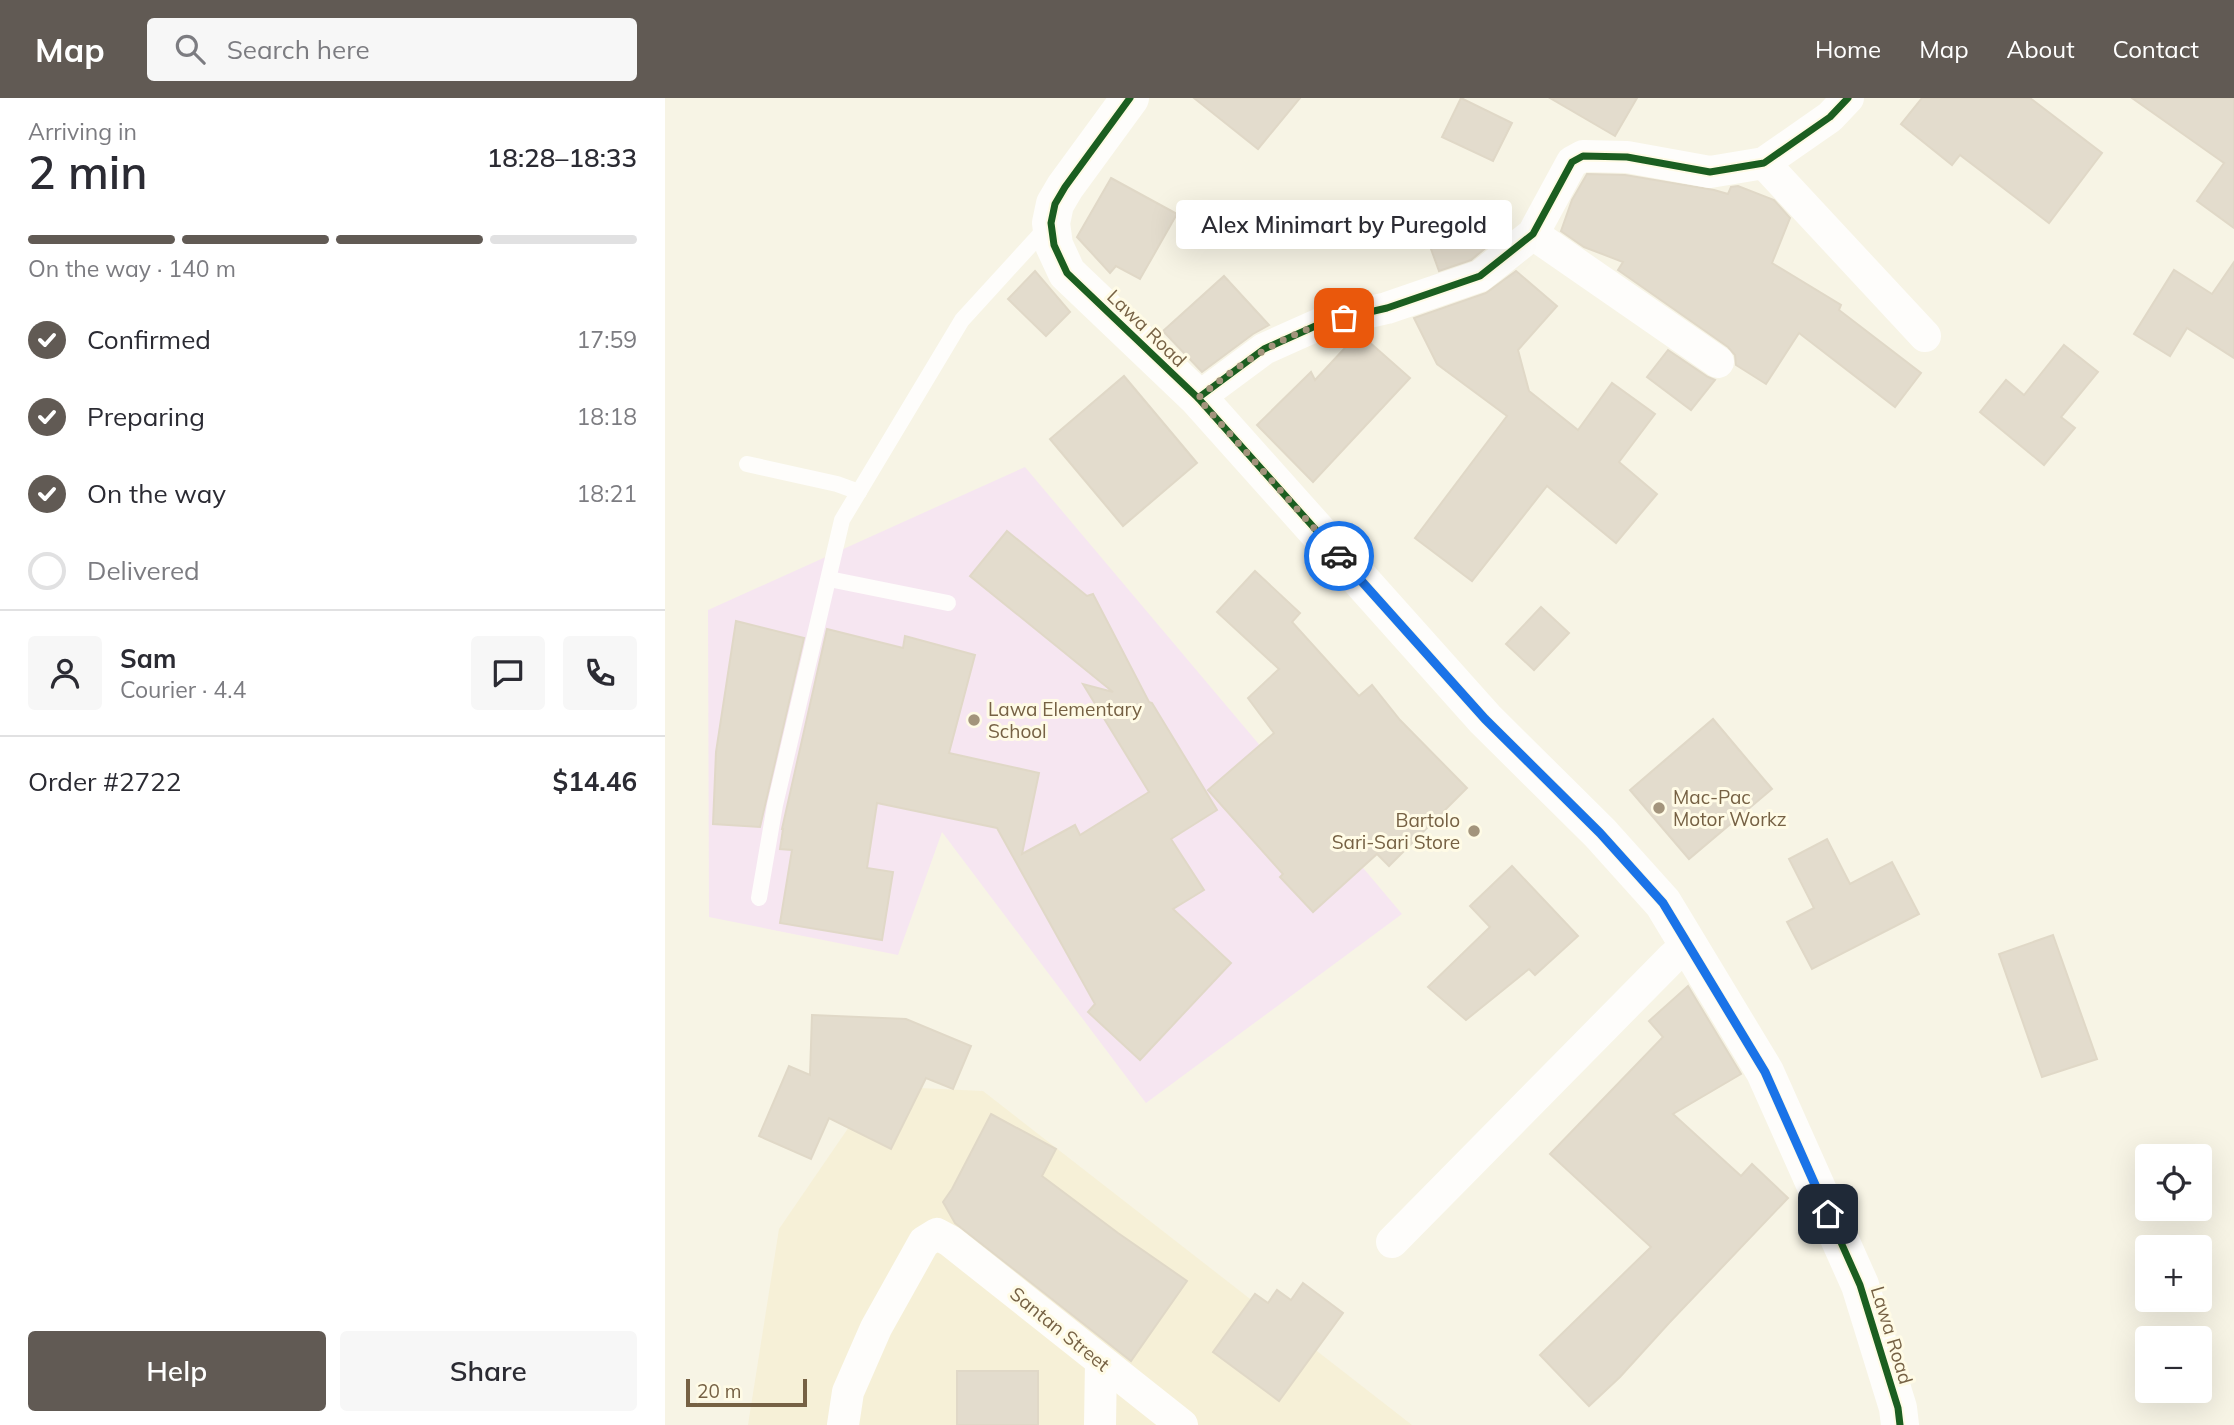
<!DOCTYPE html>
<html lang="en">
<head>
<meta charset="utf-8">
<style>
	:root { --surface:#fff; --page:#f7f7f7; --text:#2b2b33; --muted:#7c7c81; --line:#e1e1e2; --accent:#615a54 }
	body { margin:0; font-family:Mulish,sans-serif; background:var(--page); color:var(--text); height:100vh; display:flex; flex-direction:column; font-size:26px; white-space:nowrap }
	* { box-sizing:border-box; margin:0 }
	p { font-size:23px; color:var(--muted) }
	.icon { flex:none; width:38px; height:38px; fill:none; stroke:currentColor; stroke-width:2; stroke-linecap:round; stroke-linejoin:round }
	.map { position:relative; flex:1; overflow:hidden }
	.panel { display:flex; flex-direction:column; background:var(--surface); width:665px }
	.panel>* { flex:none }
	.fabs { position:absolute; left:1470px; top:1046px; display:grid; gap:14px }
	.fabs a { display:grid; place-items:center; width:77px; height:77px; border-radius:7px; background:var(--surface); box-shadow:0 7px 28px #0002; font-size:35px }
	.scale { position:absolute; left:21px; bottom:18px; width:121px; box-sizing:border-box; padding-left:7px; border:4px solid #766144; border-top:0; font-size:19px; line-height:24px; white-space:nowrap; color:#766144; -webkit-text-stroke:5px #fffbe6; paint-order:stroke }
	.pin { position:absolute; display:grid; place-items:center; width:60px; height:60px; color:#fff; margin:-30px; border-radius:14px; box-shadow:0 4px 10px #0006 }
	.courier { position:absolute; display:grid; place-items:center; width:70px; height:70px; margin:-35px; border:5px solid #1a73e8; border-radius:50%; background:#fff; color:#222; box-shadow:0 2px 9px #0007 }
	.bubble { position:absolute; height:49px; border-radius:7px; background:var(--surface); box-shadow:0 7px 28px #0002; font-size:23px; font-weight:600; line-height:49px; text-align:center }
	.headline em { font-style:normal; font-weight:600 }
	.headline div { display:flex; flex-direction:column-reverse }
	.headline { display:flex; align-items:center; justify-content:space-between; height:119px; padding:0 28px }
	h1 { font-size:46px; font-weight:600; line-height:52px }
	.bar { display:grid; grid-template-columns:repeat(4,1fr); gap:10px 7px; align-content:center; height:84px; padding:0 28px }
	.bar i { height:9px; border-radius:5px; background:var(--line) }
	.bar .active { background:var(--accent) }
	.bar p { grid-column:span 4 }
	.line { display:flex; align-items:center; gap:18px; padding:0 28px; border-top:2px solid var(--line) }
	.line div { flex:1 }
	.round { display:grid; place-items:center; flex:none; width:74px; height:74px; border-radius:7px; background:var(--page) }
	ol { padding:0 28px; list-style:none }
	li { display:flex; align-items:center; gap:21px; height:77px }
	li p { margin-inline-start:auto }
	li .icon { padding:7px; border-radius:50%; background:var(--accent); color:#fff; stroke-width:4 }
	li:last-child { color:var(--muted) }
	li i { width:38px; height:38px; border:4px solid var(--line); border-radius:50% }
	.action { display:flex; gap:14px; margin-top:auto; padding:14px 28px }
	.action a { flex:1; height:80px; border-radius:7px; background:var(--accent); color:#fff; font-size:28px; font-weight:600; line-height:80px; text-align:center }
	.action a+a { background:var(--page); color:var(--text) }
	header { display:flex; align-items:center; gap:42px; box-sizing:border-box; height:98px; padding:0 35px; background:var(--accent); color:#fff }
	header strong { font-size:33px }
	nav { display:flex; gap:38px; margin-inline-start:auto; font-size:24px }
	.search { width:490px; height:63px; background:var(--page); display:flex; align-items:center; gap:18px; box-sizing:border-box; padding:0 24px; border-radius:7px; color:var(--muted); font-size:26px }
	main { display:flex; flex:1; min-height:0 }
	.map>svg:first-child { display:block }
</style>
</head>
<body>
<header>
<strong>Map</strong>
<div class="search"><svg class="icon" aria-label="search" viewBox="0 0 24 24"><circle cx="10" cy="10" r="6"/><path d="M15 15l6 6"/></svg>Search here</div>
<nav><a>Home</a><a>Map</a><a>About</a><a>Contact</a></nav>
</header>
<main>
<section class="panel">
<div class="headline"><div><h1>2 min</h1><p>Arriving in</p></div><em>18:28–18:33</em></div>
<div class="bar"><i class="active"></i><i class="active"></i><i class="active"></i><i></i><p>On the way · 140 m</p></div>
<ol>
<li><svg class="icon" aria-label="check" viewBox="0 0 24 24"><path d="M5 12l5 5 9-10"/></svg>Confirmed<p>17:59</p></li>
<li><svg class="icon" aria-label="check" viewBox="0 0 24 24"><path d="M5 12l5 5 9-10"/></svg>Preparing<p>18:18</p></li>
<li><svg class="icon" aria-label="check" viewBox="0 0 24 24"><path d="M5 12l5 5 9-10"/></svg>On the way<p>18:21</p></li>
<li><i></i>Delivered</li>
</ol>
<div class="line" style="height:126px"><a class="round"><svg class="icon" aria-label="person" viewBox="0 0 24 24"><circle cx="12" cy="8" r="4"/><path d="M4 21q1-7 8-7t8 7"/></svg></a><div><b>Sam</b><p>Courier · 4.4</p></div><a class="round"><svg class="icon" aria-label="chat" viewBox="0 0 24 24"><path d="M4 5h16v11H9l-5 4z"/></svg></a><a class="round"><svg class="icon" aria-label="phone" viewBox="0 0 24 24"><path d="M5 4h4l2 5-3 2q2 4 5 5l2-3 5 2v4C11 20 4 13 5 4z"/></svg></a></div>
<div class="line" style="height:91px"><div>Order #2722</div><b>$14.46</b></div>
<div class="action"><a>Help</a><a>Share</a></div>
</section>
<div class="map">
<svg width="1569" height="1327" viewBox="0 0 1569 1327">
	<rect width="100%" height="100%" fill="#f7f4e5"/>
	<path fill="#f6f0d7" d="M212 988 318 993 747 1327H83L114 1131Z"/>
	<path fill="#f6e6f1" d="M360 369 737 816 481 1005 277 734 233 857 44 819 43 512Z"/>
	<g fill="#e3dccd" stroke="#e0d8c7" stroke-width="2">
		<path d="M529 0H635L593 51Z"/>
		<path d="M796 0 847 25 828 63 777 39Z"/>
		<path d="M885 0H972L950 38Z"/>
		<path d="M1257 0H1365L1437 55 1384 125 1295 57 1287 67 1236 26Z"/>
		<path d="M1467 0H1569V130L1532 103 1559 65Z"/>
		<path d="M922 76 960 77 1049 92 1063 96 1066 89 1073 88 1109 102 1125 120 1107 165 1176 207 1174 212 1256 275 1230 309 1134 235 1101 286 1071 267 1070 257 1063 249 953 172 958 164 919 149 896 133 907 102Z"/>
		<path d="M446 80 512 116 475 181 451 168 445 175 412 139Z"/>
		<path d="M774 108 823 148 806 162 774 173 758 129Z"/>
		<path d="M1569 164V260L1522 230 1505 258 1469 236 1509 172 1547 196Z"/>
		<path d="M370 173 405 214 381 238 343 201Z"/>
		<path d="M851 173 892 208 853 252 864 293 913 332 947 285 990 316 954 364 992 396 951 445 882 388 807 483 750 440 842 318 772 266 749 220 821 195Z"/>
		<path d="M559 178 604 227 588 236 537 274 498 233Z"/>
		<path d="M694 235 745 280 648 384 592 327 646 274 650 282Z"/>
		<path d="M1399 247 1433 274 1396 319 1410 330 1379 367 1315 314 1341 282 1359 297Z"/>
		<path d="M1003 252 1043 279 1050 282 1026 312 982 279Z"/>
		<path d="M459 278 532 365 458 428 385 341Z"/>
		<path d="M342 433 422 498 428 496 484 604 487 605 552 712 506 741 539 792 508 811 566 865 475 962 423 914 430 906 332 730 212 705 202 770 228 774 217 842 115 825 127 752 115 751 118 731H117L162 531 238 550 240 538 310 557 284 655 374 675 357 756 410 727 415 737 484 694 418 586 448 594 305 478Z"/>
		<path d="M590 473 635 515 627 524 694 598 707 587 735 622 802 690 724 768 712 756 648 814 615 779 618 776 543 692 609 635 583 600 614 571 552 514Z"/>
		<path d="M876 509 904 535 869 572 841 546Z"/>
		<path d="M71 523 139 540 95 729 48 726 51 654Z"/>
		<path d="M1048 621 1107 691 1024 761 965 692Z"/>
		<path d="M1162 741 1185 786 1227 764 1254 816 1147 871 1122 824 1149 810 1124 761Z"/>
		<path d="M847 768 913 838 870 877 864 871 801 922 763 889 825 829 805 808Z"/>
		<path d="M1388 837 1432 961 1377 979 1334 856Z"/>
		<path d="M1023 888 1076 976 1008 1016 1076 1078 1087 1066 1123 1100 1004 1225 955 1279 924 1308 875 1257 986 1149 885 1056 998 939 984 923Z"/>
		<path d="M147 917 241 921 306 948 288 991 261 980 226 1051 164 1020 146 1061 94 1038 124 968 145 977Z"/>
		<path d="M326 1016 391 1051 377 1078 453 1135 522 1183 466 1263 290 1125 278 1104 287 1091Z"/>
		<path d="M638 1185 678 1215 614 1303 548 1254 590 1196 603 1205 612 1192 626 1202Z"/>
		<rect x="292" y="1273" width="81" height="54"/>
	</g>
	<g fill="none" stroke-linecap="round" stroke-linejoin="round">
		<g stroke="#fefdfb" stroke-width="16">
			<path d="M82 366 172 386 194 394"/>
			<path d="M164 481 283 505"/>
			<path d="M94 800 110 707 177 422 297 222 382 129"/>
		</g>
		<g stroke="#fefdfb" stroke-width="32">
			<path d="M1099 65 1260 238"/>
			<path d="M868 136 1053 264"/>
			<path d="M533 300 599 251 657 225 722 210 815 178 868 136 907 64 918 58 962 59 1045 74 1099 65 1165 19 1183 0"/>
			<path d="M727 1144 1008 859 1023 846"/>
			<path d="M178 1327 183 1294 211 1230 259 1144 272 1136 285 1143 517 1327"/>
			<path d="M435 1327 436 1264"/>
		</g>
		<path stroke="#fefdfb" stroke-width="38" d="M465 0 400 89 390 106 386 125 389 147 402 175 533 300 820 621 935 735 998 805 1100 974 1195 1187 1233 1310 1235 1327"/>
		<g stroke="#fffbe6" stroke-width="11">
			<g id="cycleway">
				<path d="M465 0 400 89 390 106 386 125 389 147 402 175 533 300 820 621 935 735 998 805 1100 974 1195 1187 1233 1310 1235 1327"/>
				<path d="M533 300 599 251 657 225 722 210 815 178 868 136 907 64 918 58 962 59 1045 74 1099 65 1165 19 1183 0"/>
			</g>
		</g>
		<use href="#cycleway" stroke="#1b5e20" stroke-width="7"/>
	</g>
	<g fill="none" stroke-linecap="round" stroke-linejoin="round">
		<path stroke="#a3947c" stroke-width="7" stroke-dasharray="0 12.6" d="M674 458 533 300C577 264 622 233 679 220"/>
		<path stroke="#1a73e8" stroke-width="9" d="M674 458 820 621 935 735 998 805 1100 974 1163 1116"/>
	</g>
	<g fill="#a3947c" stroke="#fffbe6" stroke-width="2.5">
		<circle cx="309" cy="622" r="7"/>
		<circle cx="994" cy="710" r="7"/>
		<circle cx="809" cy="733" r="7"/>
	</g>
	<g text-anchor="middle" stroke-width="6" stroke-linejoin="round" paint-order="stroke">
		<g font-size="19" fill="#766144" stroke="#fffbe6">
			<text transform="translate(482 230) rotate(44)" y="7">Lawa Road</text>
			<text transform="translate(395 1231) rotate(39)" y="7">Santan Street</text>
			<text transform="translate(1227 1237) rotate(73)" y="7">Lawa Road</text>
		</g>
		<g font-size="19" fill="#766144" stroke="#fffbe6" text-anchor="start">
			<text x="323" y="618">Lawa Elementary<tspan x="323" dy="22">School</tspan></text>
			<text x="1008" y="706">Mac-Pac<tspan x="1008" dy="22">Motor Workz</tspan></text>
			<text x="795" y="729" text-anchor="end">Bartolo<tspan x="795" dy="22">Sari-Sari Store</tspan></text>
		</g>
	</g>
</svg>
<div class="fabs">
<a><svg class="icon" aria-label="locate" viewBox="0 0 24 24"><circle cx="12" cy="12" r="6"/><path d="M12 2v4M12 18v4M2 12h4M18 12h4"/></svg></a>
<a>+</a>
<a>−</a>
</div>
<div class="scale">20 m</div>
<div class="pin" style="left:679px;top:220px;background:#ea580c"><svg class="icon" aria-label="bag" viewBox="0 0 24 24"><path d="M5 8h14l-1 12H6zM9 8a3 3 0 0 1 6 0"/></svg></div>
<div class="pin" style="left:1163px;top:1116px;background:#1f2937"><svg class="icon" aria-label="home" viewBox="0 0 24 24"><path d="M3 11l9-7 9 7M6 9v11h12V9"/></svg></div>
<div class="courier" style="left:674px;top:458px"><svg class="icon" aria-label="car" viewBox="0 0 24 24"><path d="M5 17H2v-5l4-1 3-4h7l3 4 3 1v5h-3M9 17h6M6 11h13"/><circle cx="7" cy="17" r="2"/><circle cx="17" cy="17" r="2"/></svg></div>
<div class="bubble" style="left:511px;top:102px;width:336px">Alex Minimart by Puregold</div>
</div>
</main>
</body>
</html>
